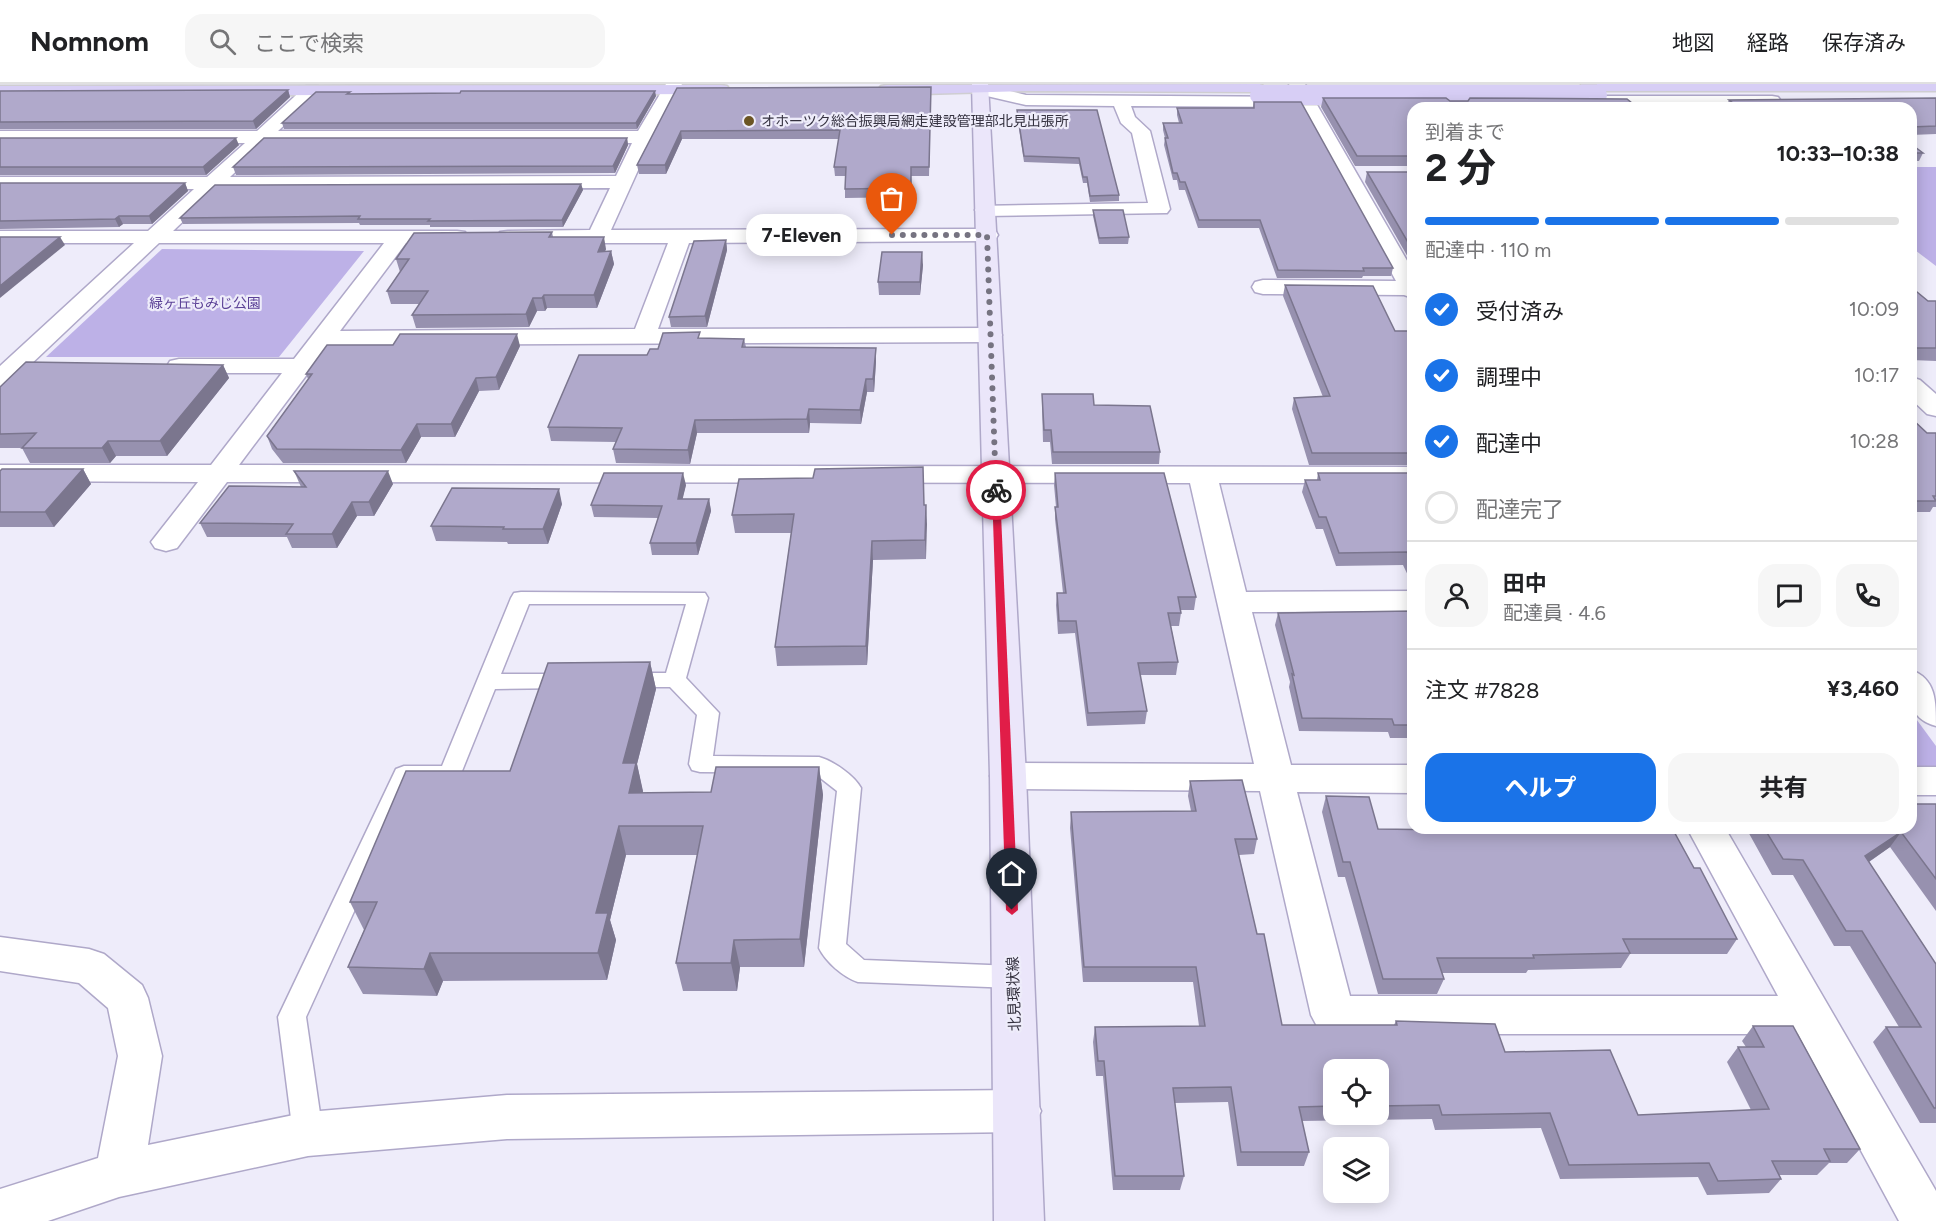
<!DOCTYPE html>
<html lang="ja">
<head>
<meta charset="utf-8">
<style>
	:root { --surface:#fff; --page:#f6f6f6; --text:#202124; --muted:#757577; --line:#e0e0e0; --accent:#1a73e8 }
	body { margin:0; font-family:Figtree,"Noto Sans JP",sans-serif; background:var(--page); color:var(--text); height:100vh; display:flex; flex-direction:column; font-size:22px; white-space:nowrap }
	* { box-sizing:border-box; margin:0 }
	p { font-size:20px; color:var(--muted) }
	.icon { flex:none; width:33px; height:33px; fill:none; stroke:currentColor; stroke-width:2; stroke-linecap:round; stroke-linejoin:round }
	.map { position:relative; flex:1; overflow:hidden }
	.side { position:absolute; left:1407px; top:18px; width:510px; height:732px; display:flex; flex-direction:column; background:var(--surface); border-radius:18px; box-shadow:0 3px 15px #0003 }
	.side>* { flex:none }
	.controls { position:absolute; left:1323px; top:975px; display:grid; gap:12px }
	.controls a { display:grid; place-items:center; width:66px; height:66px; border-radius:12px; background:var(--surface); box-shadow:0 3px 15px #0003; font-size:30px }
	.pin { position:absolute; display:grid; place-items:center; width:51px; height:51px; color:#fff; margin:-62px -26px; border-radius:50% 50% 50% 0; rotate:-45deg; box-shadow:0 0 6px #0007 }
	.pin .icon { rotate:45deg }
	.courier { position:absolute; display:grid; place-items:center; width:60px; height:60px; margin:-30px; border:4px solid #e11d48; border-radius:50%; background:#fff; color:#222; box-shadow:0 2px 8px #0007 }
	.bubble { position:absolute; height:42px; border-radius:18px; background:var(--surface); box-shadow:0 3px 15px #0003; font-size:20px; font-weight:700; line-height:42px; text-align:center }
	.overview em { font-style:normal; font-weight:700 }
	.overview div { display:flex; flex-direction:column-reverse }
	.overview { display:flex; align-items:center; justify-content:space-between; height:102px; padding:0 18px }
	h1 { font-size:39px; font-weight:700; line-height:45px }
	.bar { display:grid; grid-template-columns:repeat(4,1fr); gap:9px 6px; align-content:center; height:72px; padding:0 18px }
	.bar i { height:8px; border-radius:4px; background:var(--line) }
	.bar .selected { background:var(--accent) }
	.bar p { grid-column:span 4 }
	.line { display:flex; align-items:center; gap:15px; padding:0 18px; border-top:2px solid var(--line) }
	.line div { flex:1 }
	.round { display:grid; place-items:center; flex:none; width:63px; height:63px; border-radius:18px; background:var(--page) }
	ol { padding:0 18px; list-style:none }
	li { display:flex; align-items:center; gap:18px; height:66px }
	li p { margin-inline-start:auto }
	li .icon { padding:6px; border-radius:50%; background:var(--accent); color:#fff; stroke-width:4 }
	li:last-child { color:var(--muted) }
	li i { width:33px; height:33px; border:3px solid var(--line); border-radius:50% }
	.primary-button { display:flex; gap:12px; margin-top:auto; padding:12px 18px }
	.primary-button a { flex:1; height:69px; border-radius:18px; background:var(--accent); color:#fff; font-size:24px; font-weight:700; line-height:69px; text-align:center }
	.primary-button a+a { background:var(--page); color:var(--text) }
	header { display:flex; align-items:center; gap:36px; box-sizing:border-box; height:84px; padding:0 30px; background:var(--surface); border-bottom:2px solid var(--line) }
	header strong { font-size:28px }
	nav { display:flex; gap:33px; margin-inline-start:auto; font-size:21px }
	.search { width:420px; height:54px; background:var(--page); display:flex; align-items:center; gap:15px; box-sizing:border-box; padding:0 21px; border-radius:18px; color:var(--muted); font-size:22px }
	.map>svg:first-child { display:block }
</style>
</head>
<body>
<header>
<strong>Nomnom</strong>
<div class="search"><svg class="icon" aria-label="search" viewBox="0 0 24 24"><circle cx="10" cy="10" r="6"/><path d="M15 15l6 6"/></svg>ここで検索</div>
<nav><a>地図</a><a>経路</a><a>保存済み</a></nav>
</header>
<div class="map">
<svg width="1936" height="1137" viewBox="0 0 1936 1137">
	<rect width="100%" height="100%" fill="#eeecfa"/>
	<g fill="#bdb1e7">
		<path d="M1911 83H1936V182L1911 163Z"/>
		<path d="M162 165 364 167 279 273H46Z"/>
		<path d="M1911 628 1936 662V685L1911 684Z"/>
	</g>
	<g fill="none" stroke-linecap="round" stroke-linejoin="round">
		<g stroke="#afa8c9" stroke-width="3">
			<path id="lane" d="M521 508 705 509 708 514 686 594 719 629 713 672 819 673C833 677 854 691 861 704L846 860 864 876 1014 882 1023 885 1027 893 1023 901 1014 904 858 898C843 893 826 878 819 864L837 707 814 689 700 688 692 686 689 680 697 631 670 603H624L616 601 613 596 616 591 624 589H666L686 520H529L501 590H569L577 592 580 597 577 602 569 604 495 605 458 697 450 700H412L306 933 323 1050 318 1060 308 1064 298 1060 293 1050 278 933 396 685 404 682H442L511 514 514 509Z"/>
		</g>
		<g stroke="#afa8c9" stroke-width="3">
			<g id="street">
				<path d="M666 0H682L653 53 611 146 987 145 995 146 998 151 995 156 987 157 689 159 658 245 990 244 999 246 1002 251 999 256 990 258 329 261 239 381 1413 383V399H1219L1246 508 1413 507V527L1252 528 1291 681H1413V709L1297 708 1350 912H1778L1687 744H1725L1936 1107V1137H1899L1798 950H1333L1318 944 1311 931 1260 707 1008 705 995 702 990 692 995 682 1008 679 1254 680 1190 399 227 398 177 464 166 467 155 464 151 458 198 398 0 397V381H211L282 289H179L170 287 167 282 170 277 179 275H294L384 159H159L9 301 0 304V282L134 159H0V147H148L194 105H0V93H207L245 59H0V47H257L306 2H318L321 6 318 10 278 47H638ZM266 59H632L616 92 230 93ZM610 104 590 146 508 147 500 148 497 153 500 158 508 159H668L635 245 340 247 406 159H457L465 158 468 153 465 148 457 147H173L217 105Z"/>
				<path d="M981 0 1026 11 1295 13 1289 0H1305L1413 187V214L1404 211 1263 210 1255 208 1252 203 1255 198 1263 196 1396 197 1301 23 1131 22 1135 33 1150 47 1170 125 1167 129 985 132 978 130 975 126 978 122 1148 119 1132 49 1121 39 1114 22 1026 21 974 9 971 5 974 1Z"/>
				<path d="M1587 12H1772L1778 13 1781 17 1778 21 1772 22 1581 21 1578 17 1581 13Z"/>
				<path d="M1911 293 1920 296 1936 310V332L1927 330 1911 315Z"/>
				<path d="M1911 586C1936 595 1936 617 1936 642 1906 634 1911 612 1911 586Z"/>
				<rect x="1911" y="683" width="25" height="28"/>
				<path d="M0 853 89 865 104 870 142 901 148 914 162 972 148 1061 308 1028 507 1011 1018 1006 1034 1012 1041 1027 1034 1042 1018 1048 507 1055 308 1072 119 1113 48 1137H0V1105L98 1074 118 972 108 924 79 899 0 887Z"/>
			</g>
		</g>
		<g stroke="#afa8c9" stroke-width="3">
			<path id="secondary" d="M972 0H988L1026 692 1044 1137H994L990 692Z"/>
		</g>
		<g stroke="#cfced1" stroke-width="3">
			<g id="primary">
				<path d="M1261 0 1264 3 1261 7 1255 8 1026 7 887 11 881 10 878 6 881 2 887 1Z"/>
				<path d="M1581 0H1936V7H1588L1582 6Z"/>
				<path d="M721 1 727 2 730 6 727 10 0 12V2Z"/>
			</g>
		</g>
		<use href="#lane" fill="#fff" fill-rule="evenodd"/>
		<use href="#street" fill="#fff" fill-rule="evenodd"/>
		<use href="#secondary" fill="#ebe6fa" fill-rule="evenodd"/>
		<use href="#primary" fill="#d7cef5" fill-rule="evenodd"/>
		<g stroke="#cfced1" stroke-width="21" stroke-linecap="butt">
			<path id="primary-bridge" d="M1260 11H1597"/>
		</g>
		<use href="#primary-bridge" stroke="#d7cef5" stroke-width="20"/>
	</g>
	<g fill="#9791af" fill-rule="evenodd">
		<path d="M931 3 929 92H911V113L845 114V105L846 92H835L834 83 839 55H682L666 90H639L637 81 677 4Z"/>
		<path d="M288 6 290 13 256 45H0V7Z"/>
		<path d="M351 10 656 12 637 45H284L282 39Z"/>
		<path d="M1323 14 1450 17 1413 24V82H1355L1321 23Z"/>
		<path d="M1936 14V50L1911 51V24L1726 23 1729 16Z"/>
		<path d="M1254 18 1393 184 1391 192H1363L1362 194H1277L1259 144H1198L1185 106H1179L1177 96H1173L1164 61 1165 54 1163 46V39H1179L1177 31V24H1253Z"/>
		<path d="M1017 26H1097L1119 111V117L1090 118 1087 99H1083L1079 80 1024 78 1017 32Z"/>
		<path d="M0 54 239 61 206 91H0Z"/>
		<path d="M627 54 628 61 615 89 236 91 233 83Z"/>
		<path d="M1911 60 1923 69 1919 77H1911Z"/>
		<path d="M1367 88H1413V182L1365 98Z"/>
		<path d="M0 99H185L188 107 152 140H123L119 143 0 145Z"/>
		<path d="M581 100 583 106 563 143H430V141H360L359 139 183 140 180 134Z"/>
		<path d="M1093 126 1129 153 1128 160H1099L1093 132Z"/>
		<path d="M552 148 553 153 606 165 605 167H611L614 180 597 224H547L545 227H537L529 243 416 244 412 231 420 220H391L387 207 400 188 396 175Z"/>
		<path d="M726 156 727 166 707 243H671L669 233Z"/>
		<path d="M923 181 920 211H879L878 198Z"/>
		<path d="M1285 201 1395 247H1413V381H1309L1292 325 1294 314 1323 313 1283 212Z"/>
		<path d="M1911 203 1928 217H1936V277L1911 276Z"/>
		<path d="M701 254 744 255 746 263 876 277 874 308H867L861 340 810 339 809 349H697L690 380 616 379 613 365 616 358 551 357 548 343 647 271 658 265Z"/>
		<path d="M520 262 499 306 479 307 455 353H421L406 379H283L272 365 267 352 308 295 306 290Z"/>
		<path d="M223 281 229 294 167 372H116L110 379H30L22 364H0V303Z"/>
		<path d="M1042 310 1094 321 1160 368 1159 380H1052L1050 358H1043L1042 322Z"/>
		<path d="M1911 334 1927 349H1936V423H1933L1930 428H1911Z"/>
		<path d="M83 385 91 400 54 443H0V387Z"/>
		<path d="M294 387 393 400 374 432H357L337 464H292L287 453H207L200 439 301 403Z"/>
		<path d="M1055 389 1196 513 1194 526H1180L1181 529 1179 542H1171L1178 578 1176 591H1140L1147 627 1145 640 1087 642 1075 549 1058 550 1056 521 1057 509H1063L1055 435V423H1056L1054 401Z"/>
		<path d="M1318 389H1413V502L1403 481 1336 482 1323 445H1316L1302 408 1305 396H1317Z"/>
		<path d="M686 401 682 415H709L711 427 698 471H652L650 459 658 434 594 433 591 421Z"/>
		<path d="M562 420 548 460H508L507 458 436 457 431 442Z"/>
		<path d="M926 421V475L873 476 867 581 777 582 775 563 791 449H735L732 431Z"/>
		<path d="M1413 527V654H1390L1388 648 1299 647 1289 603 1290 598 1275 541 1278 529Z"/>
		<path d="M650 578 656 605 637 680 643 709 711 708 819 683 823 711 804 883H740L737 907H683L676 879 697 771H626L610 836 616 856 607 896 443 897 437 912 363 910 348 883 364 846 350 818 510 687Z"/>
		<path d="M1190 697 1257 755 1254 770 1239 771 1257 850 1282 941H1394L1396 937 1505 968 1638 1031 1751 1026 1727 978 1738 963H1746L1742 957 1753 942 1860 1065 1847 1079H1829L1817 1091H1779L1781 1095 1769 1109 1707 1111 1698 1093 1560 1095 1541 1044 1435 1046 1432 1035 1302 1037 1309 1068 1304 1082H1237L1228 1018 1175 1019 1184 1092 1180 1106H1113L1103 992H1096L1093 958 1095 943 1199 942 1193 898H1083L1070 744 1071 728 1191 727 1188 712ZM1334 986H1378V1030H1334Z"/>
		<path d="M1326 712 1378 745 1513 746 1512 744H1672L1694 784 1737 855 1727 870H1630L1621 884 1528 886 1526 889H1442L1444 895 1437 910H1378L1345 793H1338L1322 728Z"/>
		<path d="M1936 720V827L1890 763 1869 778 1936 880V1039H1920L1873 958 1886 943H1899L1850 862H1834L1793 791H1772L1746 744H1911Z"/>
	</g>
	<g fill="#7b768e">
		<path d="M288 6 290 13 256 45 253 37Z"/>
		<path d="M655 7 656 12 637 45 636 39Z"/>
		<path d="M681 47 682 55 666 90 665 81Z"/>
		<path d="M236 54 239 61 206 91 203 83Z"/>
		<path d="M627 54 628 61 615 89 613 82Z"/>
		<path d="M185 99 188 107 152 140 149 132Z"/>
		<path d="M581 100 583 106 563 143 562 136Z"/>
		<path d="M119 132 123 140 119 143 115 135Z"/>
		<path d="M60 153 65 161 0 214V202Z"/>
		<path d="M604 153 606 165 600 180 598 168Z"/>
		<path d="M726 156 727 166 707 243 705 232Z"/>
		<path d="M611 167 614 180 597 224 594 211Z"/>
		<path d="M922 168 923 181 920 211V198Z"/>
		<path d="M544 211 547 224 545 227 542 214Z"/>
		<path d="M533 214 537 227 529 243 526 230Z"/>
		<path d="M517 250 520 262 499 306 496 293Z"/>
		<path d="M876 264V277L874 308 873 295Z"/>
		<path d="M223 281 229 294 167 372 160 357Z"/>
		<path d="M476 294 479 307 455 353 451 340Z"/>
		<path d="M866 295 867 308 861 340 860 326Z"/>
		<path d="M809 325 810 339 809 349 807 335Z"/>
		<path d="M695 336 697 349 690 380 688 366Z"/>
		<path d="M417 340 421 353 406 379 401 366Z"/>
		<path d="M108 357 116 372 110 379 102 364Z"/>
		<path d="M83 385 91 400 54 443 45 428Z"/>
		<path d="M388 387 393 400 374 432 369 418Z"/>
		<path d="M683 389 686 401 680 426 678 415Z"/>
		<path d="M559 405 562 420 548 460 543 445Z"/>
		<path d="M709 415 711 427 698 471 696 459Z"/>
		<path d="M352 418 357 432 337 464 332 450Z"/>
		<path d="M926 421 927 440 926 475 925 456Z"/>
		<path d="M872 457 873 476 867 581 866 562Z"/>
		<path d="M650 578 656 605 637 680 643 707 636 737 629 709 623 679Z"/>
		<path d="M819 683 823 711 804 883 800 855Z"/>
		<path d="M619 742 626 771 610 836 616 856 607 896 598 869 596 829Z"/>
		<path d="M1901 748 1890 763 1854 788 1865 772Z"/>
		<path d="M734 856 740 883 737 907 731 879Z"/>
		<path d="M430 869 443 897 437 912 424 885Z"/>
	</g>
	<g fill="#b0a9cb" stroke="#7b768e" stroke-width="1.5">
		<path d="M931 3 929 83H911V104L845 105 846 83H834L840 46 681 47 665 81H637L677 4Z"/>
		<path d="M288 6 253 37 0 38V7Z"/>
		<path d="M461 7H655L636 39H282L316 8H350L347 10 460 9Z"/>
		<path d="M1323 14H1446L1450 17H1468L1470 14 1627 15 1638 24H1413V72H1357Z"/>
		<path d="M1936 14V42L1911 43V24H1740L1729 16Z"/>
		<path d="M1254 18H1301L1393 184H1363L1364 187 1278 186 1260 136H1199L1185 98H1180L1177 89H1173L1165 54H1168L1163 39H1182L1177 24H1254Z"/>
		<path d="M1017 26H1097L1119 111 1090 112 1087 93H1083L1079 74 1024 72Z"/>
		<path d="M0 54H236L203 83H0Z"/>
		<path d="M264 54H627L613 82 233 83Z"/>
		<path d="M1911 60 1923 69H1911Z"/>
		<path d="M1367 88H1413V167Z"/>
		<path d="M0 99H185L149 132H119L115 135 0 137Z"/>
		<path d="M581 100 562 136 428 137 430 135H358L360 132 180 134 215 101Z"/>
		<path d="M1093 126H1123L1129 153 1099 154Z"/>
		<path d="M552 148 549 153H604L598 168 611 167 594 211H544L542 214H533L526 230 412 231 428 207H387L409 175H396L414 149Z"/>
		<path d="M0 153H60L0 202Z"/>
		<path d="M726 156 705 232 669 233 694 157Z"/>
		<path d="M882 168H922L920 198H878Z"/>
		<path d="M1285 201 1373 202 1395 247H1413V369H1312L1294 314 1330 312Z"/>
		<path d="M1911 203 1928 217H1936V264H1917L1911 258Z"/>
		<path d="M700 248 698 254 744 255 742 263 876 264 873 295H866L860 326 809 325 807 335 695 336 688 366 613 365 622 344 548 343 579 271H647L650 265H658L663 249Z"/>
		<path d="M400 250H517L496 293 476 294 451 340H417L401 366 277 365 267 352 312 290H306L327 261H393Z"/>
		<path d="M26 278 223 281 160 357H108L102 364H22L36 349 0 350V303Z"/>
		<path d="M1042 310H1093L1094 321 1150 322 1160 368H1053L1051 346H1044Z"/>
		<path d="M1911 334 1927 349H1936V412H1933L1936 417H1911Z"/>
		<path d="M923 383 924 421H926L925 456 872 457 866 562 775 563 794 430 732 431 739 395 813 394 815 385Z"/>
		<path d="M2 385H83L45 428H0V387Z"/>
		<path d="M294 387H388L369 418H352L332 450H286L293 440 200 439 229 402 306 403Z"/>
		<path d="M604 389H683L678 415H709L696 459H650L662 422 591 421Z"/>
		<path d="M1055 389H1164L1196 513H1178L1181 529H1168L1178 578 1138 579 1147 627 1088 629 1076 537H1059L1057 509H1066L1055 423H1058Z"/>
		<path d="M1318 389H1413V482L1407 468 1339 469 1326 433H1319L1305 396H1320Z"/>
		<path d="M452 404 559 405 543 445H503L504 443 431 442Z"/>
		<path d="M1413 527V641H1394L1392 635 1302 634 1292 590 1294 591 1278 529Z"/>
		<path d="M650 578 623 679H636L629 709 711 708 716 683H819L800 855 734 856 731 879H676L703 742H619L596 829H608L598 869H430L424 885 348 883 377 818H350L406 687H510L548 579Z"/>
		<path d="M1242 696 1257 755H1235L1257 850H1264L1282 941H1397L1396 937 1495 940 1505 968 1610 966 1638 1031 1769 1025 1738 963H1764L1753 942H1793L1860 1065H1824L1830 1077H1772L1781 1095 1718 1097 1709 1079 1569 1081 1550 1029 1442 1031 1439 1021 1378 1022V986H1334V1022L1299 1023 1309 1068H1241L1231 1003 1173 1004 1184 1092H1115L1104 977H1098L1095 943 1205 942 1196 883H1084L1071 728 1196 727 1190 697Z"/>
		<path d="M1326 712 1369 713 1378 745 1526 747 1525 744H1672L1694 784H1700L1737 855H1623L1630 869 1533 871 1534 874H1437L1444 895H1383L1350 778H1343Z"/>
		<path d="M1911 720H1936V795L1901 748 1865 772 1936 880V1024H1934L1886 943H1921L1862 847H1846L1803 776 1783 775 1764 744H1911Z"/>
	</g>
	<path fill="#e11d48" d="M996 404 1000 406 1018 826 1012 831 1006 826 992 406Z"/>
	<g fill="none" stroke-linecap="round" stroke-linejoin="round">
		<path stroke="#767381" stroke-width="6" stroke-dasharray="0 10.8" d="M892 151H987L996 406"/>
	</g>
	<circle fill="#6b5524" stroke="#eeecfa" stroke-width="2" cx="749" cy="37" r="6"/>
	<g text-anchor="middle" stroke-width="4.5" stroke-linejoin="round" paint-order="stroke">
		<g font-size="14" fill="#353240" stroke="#eeecfa" text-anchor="start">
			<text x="761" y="42">オホーツク総合振興局網走建設管理部北見出張所</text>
		</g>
		<g font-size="14" fill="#5c4297" stroke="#eeecfa">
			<text x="205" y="224">緑ヶ丘もみじ公園</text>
		</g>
		<g font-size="15" fill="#353240" stroke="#eeecfa">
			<text transform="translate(1014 910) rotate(-92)" y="5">北見環状線</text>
		</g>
	</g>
</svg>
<div class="controls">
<a><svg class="icon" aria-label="locate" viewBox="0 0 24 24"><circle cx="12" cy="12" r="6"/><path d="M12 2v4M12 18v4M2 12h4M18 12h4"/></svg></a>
<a><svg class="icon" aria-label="layers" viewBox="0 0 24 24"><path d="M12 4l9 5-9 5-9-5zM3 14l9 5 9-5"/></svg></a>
</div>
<div class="pin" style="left:892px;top:151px;background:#ea580c"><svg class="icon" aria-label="bag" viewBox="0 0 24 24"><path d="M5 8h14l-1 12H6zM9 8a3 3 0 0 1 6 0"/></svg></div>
<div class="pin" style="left:1012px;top:826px;background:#1f2937"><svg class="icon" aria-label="home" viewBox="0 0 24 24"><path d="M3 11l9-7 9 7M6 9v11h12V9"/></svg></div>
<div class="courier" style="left:996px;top:406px"><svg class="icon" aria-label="bike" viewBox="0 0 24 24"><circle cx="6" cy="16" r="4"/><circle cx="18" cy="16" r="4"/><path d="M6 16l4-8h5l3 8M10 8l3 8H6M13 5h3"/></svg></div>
<div class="bubble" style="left:746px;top:130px;width:111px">7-Eleven</div>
<section class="side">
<div class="overview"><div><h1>2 分</h1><p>到着まで</p></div><em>10:33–10:38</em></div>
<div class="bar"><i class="selected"></i><i class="selected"></i><i class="selected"></i><i></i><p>配達中 · 110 m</p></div>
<ol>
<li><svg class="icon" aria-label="check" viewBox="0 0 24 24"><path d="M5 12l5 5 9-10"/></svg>受付済み<p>10:09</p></li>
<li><svg class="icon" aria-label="check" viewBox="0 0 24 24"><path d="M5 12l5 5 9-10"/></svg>調理中<p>10:17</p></li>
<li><svg class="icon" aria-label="check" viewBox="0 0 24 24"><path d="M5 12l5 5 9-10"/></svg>配達中<p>10:28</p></li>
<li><i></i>配達完了</li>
</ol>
<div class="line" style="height:108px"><a class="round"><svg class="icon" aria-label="person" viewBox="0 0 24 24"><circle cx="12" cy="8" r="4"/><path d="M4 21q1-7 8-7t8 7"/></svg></a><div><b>田中</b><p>配達員 · 4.6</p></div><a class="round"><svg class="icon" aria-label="chat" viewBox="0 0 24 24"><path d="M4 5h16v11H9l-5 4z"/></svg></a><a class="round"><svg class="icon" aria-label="phone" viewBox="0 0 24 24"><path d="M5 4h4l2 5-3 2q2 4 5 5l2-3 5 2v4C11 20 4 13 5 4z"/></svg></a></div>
<div class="line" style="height:78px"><div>注文 #7828</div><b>¥3,460</b></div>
<div class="primary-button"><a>ヘルプ</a><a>共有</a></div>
</section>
</div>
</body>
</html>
